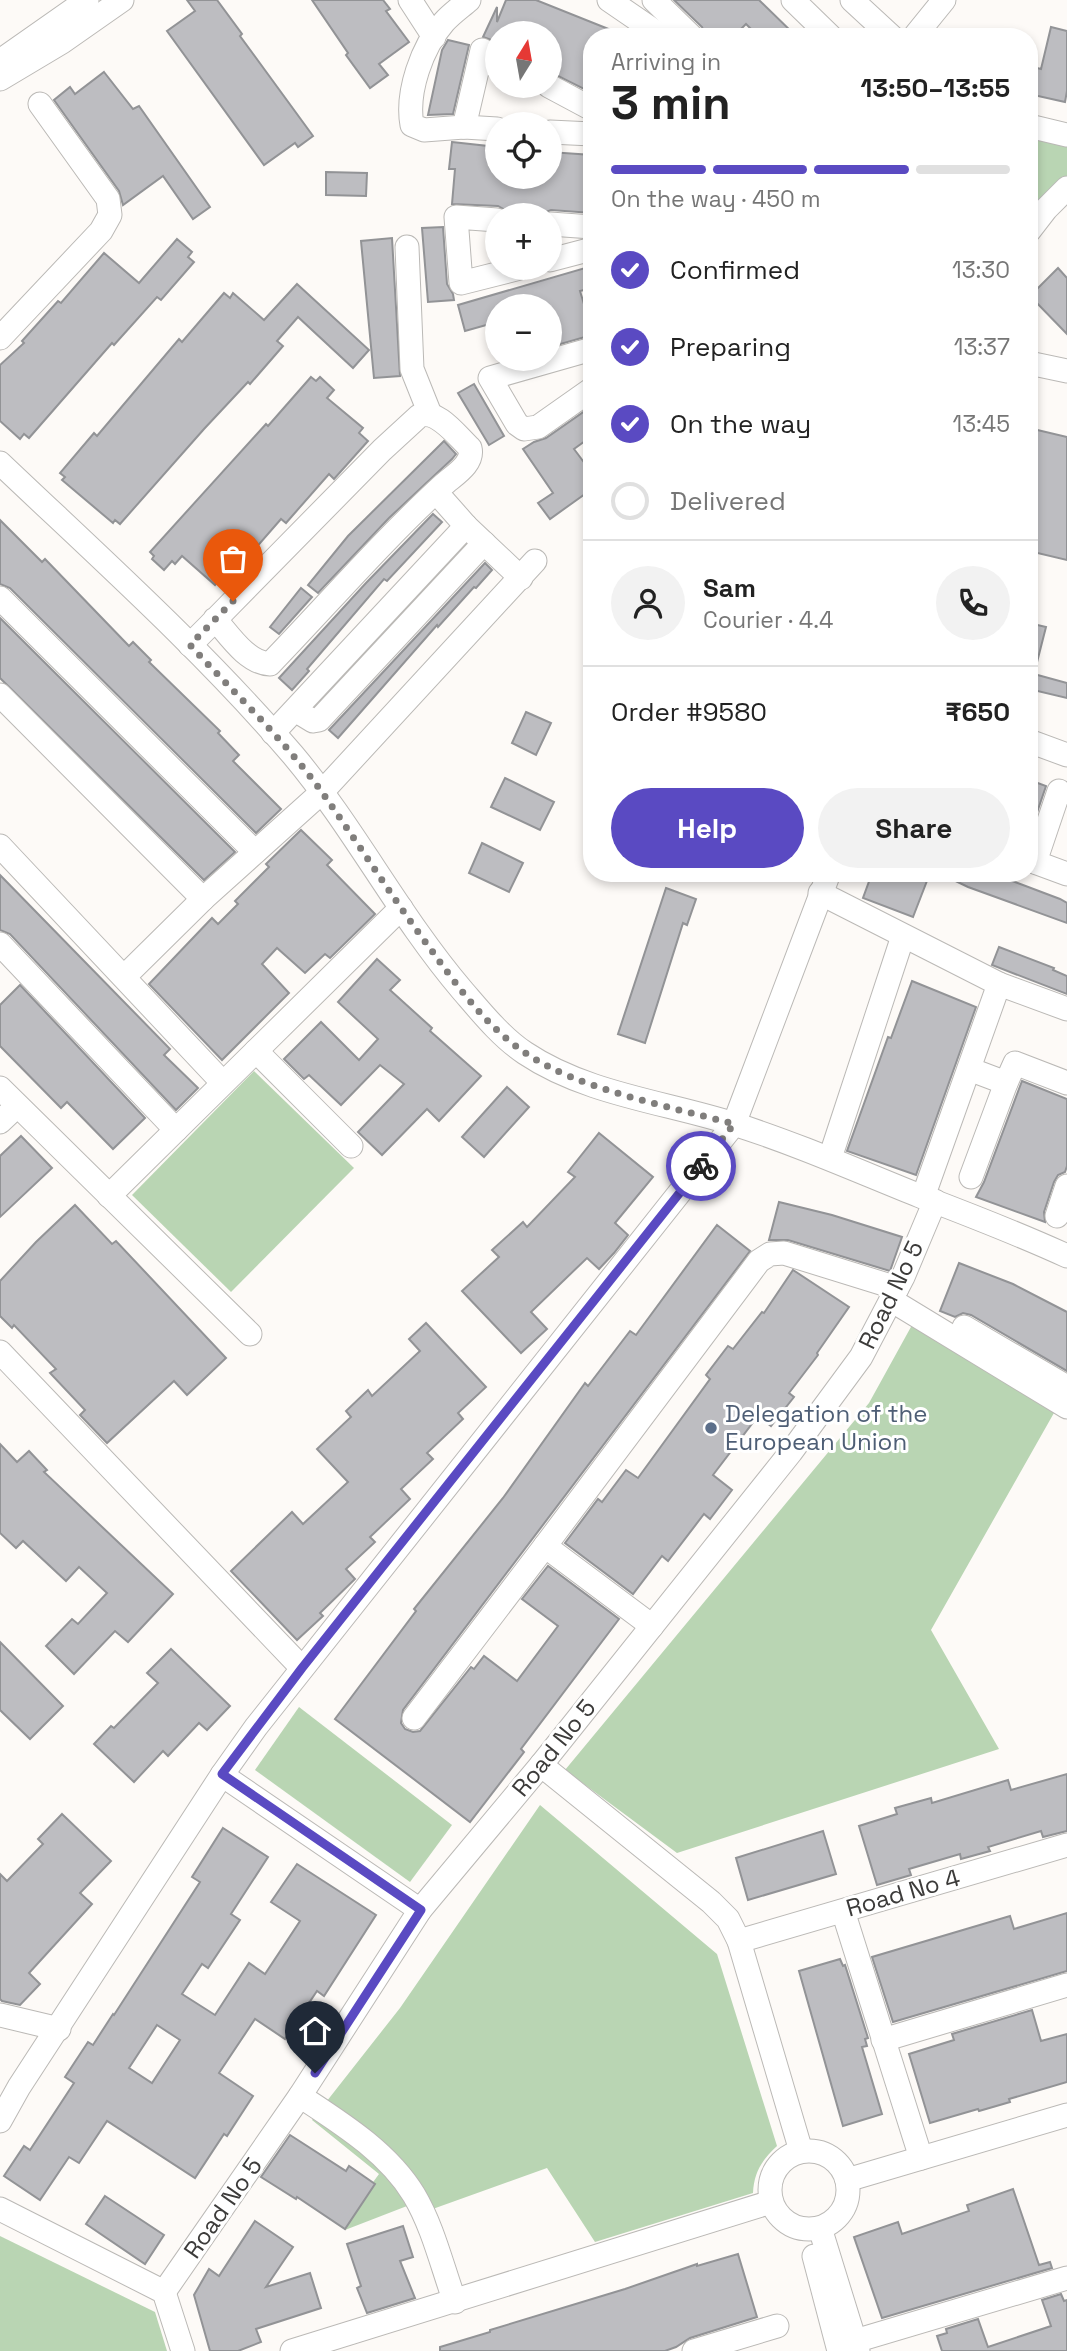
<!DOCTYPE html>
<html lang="en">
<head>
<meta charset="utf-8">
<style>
	:root { --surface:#fff; --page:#f2f2f2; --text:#222; --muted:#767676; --line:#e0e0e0; --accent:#5a4ac2 }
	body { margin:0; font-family:"Space Grotesk",sans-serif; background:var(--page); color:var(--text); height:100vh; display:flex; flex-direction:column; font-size:26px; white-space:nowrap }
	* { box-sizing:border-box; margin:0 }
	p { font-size:23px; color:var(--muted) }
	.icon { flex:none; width:38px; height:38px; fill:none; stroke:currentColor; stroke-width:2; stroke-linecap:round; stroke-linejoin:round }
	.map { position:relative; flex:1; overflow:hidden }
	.side { position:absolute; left:583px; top:28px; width:455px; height:854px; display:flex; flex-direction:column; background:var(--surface); border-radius:28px; box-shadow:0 4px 10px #0003 }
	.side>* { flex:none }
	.needle { width:46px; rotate:11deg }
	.controls { position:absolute; left:485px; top:21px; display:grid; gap:14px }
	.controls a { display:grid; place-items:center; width:77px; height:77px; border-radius:50%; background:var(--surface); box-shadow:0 4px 10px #0003; font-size:35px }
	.pin { position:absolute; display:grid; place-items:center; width:60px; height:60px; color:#fff; margin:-72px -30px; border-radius:50% 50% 50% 0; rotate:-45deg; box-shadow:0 0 7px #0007 }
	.pin .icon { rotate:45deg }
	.courier { position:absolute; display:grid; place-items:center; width:70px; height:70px; margin:-35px; border:5px solid #5a4ac2; border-radius:50%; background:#fff; color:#222; box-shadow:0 2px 9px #0007 }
	.head em { font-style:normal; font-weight:800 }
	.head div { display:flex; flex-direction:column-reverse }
	.head { display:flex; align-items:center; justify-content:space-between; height:119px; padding:0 28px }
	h1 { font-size:46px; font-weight:800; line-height:52px }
	.bar { display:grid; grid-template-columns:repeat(4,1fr); gap:10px 7px; align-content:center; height:84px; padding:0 28px }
	.bar i { height:9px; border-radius:5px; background:var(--line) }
	.bar .active { background:var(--accent) }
	.bar p { grid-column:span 4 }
	.line { display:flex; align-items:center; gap:18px; padding:0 28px; border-top:2px solid var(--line) }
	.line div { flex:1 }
	.round { display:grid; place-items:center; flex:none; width:74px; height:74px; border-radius:37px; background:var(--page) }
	ol { padding:0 28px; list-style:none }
	li { display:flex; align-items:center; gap:21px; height:77px }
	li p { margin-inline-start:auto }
	li .icon { padding:7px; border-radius:50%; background:var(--accent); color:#fff; stroke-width:4 }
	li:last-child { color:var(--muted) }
	li i { width:38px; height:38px; border:4px solid var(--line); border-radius:50% }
	.action { display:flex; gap:14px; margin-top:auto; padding:14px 28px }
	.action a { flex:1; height:80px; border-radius:42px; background:var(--accent); color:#fff; font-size:28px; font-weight:800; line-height:80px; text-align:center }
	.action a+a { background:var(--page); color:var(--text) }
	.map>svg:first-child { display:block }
</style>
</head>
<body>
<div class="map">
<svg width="1067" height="2351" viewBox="0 0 1067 2351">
	<rect width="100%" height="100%" fill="#fdfaf7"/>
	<g fill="#b9d5b3">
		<path d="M1029 139 1067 145V176L1052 189 1029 218Z"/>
		<path d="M254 1071 354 1168 231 1292 132 1195Z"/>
		<path d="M917 1316 1063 1397 931 1630 999 1749 677 1853 565 1770 869 1403Z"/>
		<path d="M299 1707 452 1825 410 1882 255 1770Z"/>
		<path d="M540 1805 717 1954 777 2146C762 2160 754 2172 753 2193L595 2242 547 2168 416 2215 407 2206 345 2230 341 2226 379 2174 312 2120 400 2008Z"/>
		<path d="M0 2236 155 2312 167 2351H0Z"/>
	</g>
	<g fill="#bdbdc1" stroke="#929396" stroke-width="2" fill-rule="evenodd">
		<path d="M187 0H217L242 34 240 36 313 136 298 147 295 143 264 165 167 31 195 11Z"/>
		<path d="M312 0H383L390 9 386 11 409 42 379 64 388 75 370 88 346 55 348 53Z"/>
		<path d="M506 0H536L626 36 592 37V93L550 72V33H497V42L483 37 497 7V22Z"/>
		<path d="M674 0H759L797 37H759L746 24 733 37H706L702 27Z"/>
		<path d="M1051 27 1067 31V91L1065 102 1029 94V66L1041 69Z"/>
		<path d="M448 40 469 45 453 114 428 115 442 50Z"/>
		<path d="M104 72 133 109 139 106 210 207 193 219 163 176 123 205 119 191 54 100 70 87 75 94Z"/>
		<path d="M452 142 497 147V177H550V152L592 155V213L551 210 541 214 507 211 498 206 452 204 455 169H449Z"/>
		<path d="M326 172 367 173 366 196 326 195Z"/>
		<path d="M443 227 447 284 453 294 454 300 428 302 422 228Z"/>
		<path d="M392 238 400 376 374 378 361 241Z"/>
		<path d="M177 239 192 252 188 257 194 262 161 300 157 297 114 345 112 343 29 438 24 434 20 439 0 421V365L24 343 22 341 58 301 61 303 104 253 139 283Z"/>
		<path d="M592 266V288L580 291 588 317 592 316V335L550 347V306H497V322L465 331 458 305Z"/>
		<path d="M1058 268 1067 278V334L1030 296Z"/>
		<path d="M297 284 369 350 353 368 298 317 277 341 283 346 250 384 248 382 204 429 120 524 115 520 113 523 62 480 65 477 60 473 94 433 97 436 179 339 182 342 224 293 230 298 233 293 264 320Z"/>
		<path d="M311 377 316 381 320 377 334 390 327 398 363 428 359 433 368 441 334 479 329 474 286 523 281 519 226 582 221 578 215 585 182 556 175 564 172 561 164 570 152 559 154 556 150 552 266 424 268 426Z"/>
		<path d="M474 384 504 436 489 445 458 393Z"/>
		<path d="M592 406V436L574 449 592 473V489L550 519 538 503 553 493 523 449 534 442 546 438Z"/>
		<path d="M1029 428 1067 437V560L1029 551Z"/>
		<path d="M444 441 456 454 452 459 389 518 318 593 308 585 348 536Z"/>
		<path d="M433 514 442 522 387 581 384 579 307 669 309 671 292 690 279 678 366 583Z"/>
		<path d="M0 520 42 562 45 559 129 646 133 642 151 660 149 662 220 731 218 733 239 755 233 761 281 809 256 833 10 588 0 584Z"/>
		<path d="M485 563 492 570 476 588 474 587 438 627 437 625 338 738 329 730Z"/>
		<path d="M301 588 312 597 279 634 270 627Z"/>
		<path d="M0 618 235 852 204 880 0 678Z"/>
		<path d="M1029 623 1046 627 1034 674 1067 683V698L1029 689Z"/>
		<path d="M526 712 551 723 536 755 512 743Z"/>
		<path d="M505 778 554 802 540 830 491 807Z"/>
		<path d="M1035 782 1046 786 1029 836V798Z"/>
		<path d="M301 830 332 860 327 865 375 914 330 958 325 954 305 973 277 948 262 964 289 993 222 1060 149 984 212 918 218 924 238 904 235 901 269 867 266 864Z"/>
		<path d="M482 843 523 863 509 892 469 873Z"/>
		<path d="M880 873H930L913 917 863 898 871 876 879 879Z"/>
		<path d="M939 873H991L1060 899 1067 903V923L968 887Z"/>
		<path d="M0 875 170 1049 164 1055 198 1088 176 1110 10 934 0 930Z"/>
		<path d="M666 888 696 899 687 925 683 923 645 1043 618 1034Z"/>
		<path d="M999 947 1054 968 1053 970 1067 976V994L992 965Z"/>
		<path d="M377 959 400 980 390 990 432 1028 430 1031 481 1076 439 1121 427 1109 382 1155 358 1132 404 1084 380 1065 341 1105 309 1075 304 1079 284 1059 321 1022 359 1060 378 1039 338 1002Z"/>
		<path d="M912 981 976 1007 916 1175 847 1151 888 1037 891 1038Z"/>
		<path d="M20 985 145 1118 113 1149 67 1102 61 1108 0 1046V1005Z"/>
		<path d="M1022 1081 1067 1099V1166L1065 1172 1058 1175 1054 1182 1044 1212 1045 1222 976 1197 984 1182Z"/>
		<path d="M507 1087 529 1107 484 1157 462 1137Z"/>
		<path d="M599 1133 653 1177 615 1223 628 1235 614 1253 599 1269 587 1258 531 1312 547 1329 521 1353 462 1291 499 1257 492 1250 523 1222 527 1227 575 1177 568 1172Z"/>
		<path d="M21 1136 52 1168 0 1217V1156Z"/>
		<path d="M779 1202 832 1215 902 1237 890 1271 788 1240H769Z"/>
		<path d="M75 1205 112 1244 116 1241 226 1358 187 1395 174 1381 107 1443 80 1415 85 1410 50 1373 56 1369 14 1325 12 1328 0 1316V1281L36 1242Z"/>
		<path d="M717 1225 750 1251 403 1710 401 1723 405 1729 413 1732 420 1731 471 1667 474 1669 484 1656 517 1681 558 1626 522 1599 548 1566 619 1619 521 1749 524 1752 470 1822 335 1719 416 1611 414 1609 503 1498 585 1383 588 1386 630 1331 636 1335Z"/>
		<path d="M959 1263 1013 1284 1067 1312V1371L971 1315 963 1313 955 1317 940 1311Z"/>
		<path d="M793 1270 849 1307 817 1353 818 1355 789 1393 794 1397 771 1426 758 1416 713 1475 732 1490 710 1519 704 1514 668 1561 662 1556 633 1594 565 1543 598 1499 602 1502 626 1470 638 1478 710 1379 706 1375 728 1346 733 1349 762 1312 764 1313Z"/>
		<path d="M426 1323 486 1387 458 1413 463 1419 427 1453 433 1459 401 1489 410 1499 370 1537 375 1542 346 1569 355 1579 320 1613 323 1616 297 1640 231 1571 292 1512 303 1524 348 1482 317 1449 351 1417 346 1411 368 1390 372 1396 420 1351 409 1339Z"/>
		<path d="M0 1444 17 1462 29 1451 47 1470 44 1472 173 1594 128 1642 115 1631 74 1674 46 1646 72 1619 78 1624 107 1593 79 1567 66 1581 23 1541 16 1548 0 1533Z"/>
		<path d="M0 1642 63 1706 30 1739 0 1710Z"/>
		<path d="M171 1649 230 1706 207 1730 199 1723 168 1756 163 1751 134 1782 94 1744 111 1726 114 1728 158 1683 147 1673Z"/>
		<path d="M1067 1774V1831L1043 1837 1041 1831 988 1847 990 1851 961 1859 960 1854 909 1869 911 1875 877 1885 859 1826 897 1814 895 1808 931 1798 932 1803 1008 1780 1011 1790Z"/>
		<path d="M62 1814 111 1861 80 1893 92 1904 29 1973 40 1984 20 2005 2 2001 0 1999V1874L7 1881 43 1844 38 1839Z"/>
		<path d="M223 1828 268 1857 231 1914 240 1920 208 1968 202 1964 182 1994 215 2015 249 1963 265 1974 300 1921 271 1902 297 1864 376 1915 324 1996 317 1991 285 2039 255 2019 219 2073 253 2096 227 2136 224 2134 195 2178 107 2121 79 2163 69 2157 40 2200 4 2176 24 2146 30 2150 74 2083 65 2077 88 2042 93 2045 113 2014 114 2015 200 1882 192 1877ZM157 2025 180 2040 152 2083 129 2068Z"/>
		<path d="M823 1831 836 1874 748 1900 736 1858Z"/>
		<path d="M1067 1913V1971L893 2022 872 1957 1010 1916 1014 1929Z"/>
		<path d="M840 1959 843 1966 845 1965 868 2038 865 2039 867 2046 862 2047 882 2114 843 2126 799 1971Z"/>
		<path d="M1032 2010 1041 2041 1067 2034V2082L1009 2099 1010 2102 979 2111 978 2109 930 2123 909 2054 954 2040 952 2034Z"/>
		<path d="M290 2135 346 2171 349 2166 375 2184 345 2229 297 2197 296 2199 261 2177Z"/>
		<path d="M1013 2189 1039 2265 1050 2262 1052 2268 882 2318 854 2237 898 2222 902 2234 969 2211 967 2205Z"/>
		<path d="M105 2196 164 2235 145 2264 86 2224Z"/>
		<path d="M255 2221 293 2247 266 2287 310 2273 321 2308 256 2329 261 2342 238 2351H210L194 2295 209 2269 219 2276Z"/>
		<path d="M403 2226 413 2257 400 2261 415 2298 367 2313 357 2288 361 2286 347 2244Z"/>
		<path d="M738 2254 757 2317 690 2338 676 2347 665 2351H440V2347L490 2332V2330L625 2289 697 2264V2266Z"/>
		<path d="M1061 2294 1064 2301 1067 2300V2351H942L937 2336 947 2333 946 2329 978 2319 988 2347 1051 2326 1042 2300Z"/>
	</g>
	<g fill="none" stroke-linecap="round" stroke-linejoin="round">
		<g stroke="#bbb9b6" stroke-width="25">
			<g id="minor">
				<path d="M410 0 434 37"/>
				<path d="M469 0C461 7 451 14 444 22 422 47 406 92 412 125L424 130 464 127 497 129"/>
				<path d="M609 0 663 37"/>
				<path d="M654 0 692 37"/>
				<path d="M793 0 831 37"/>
				<path d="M852 0 892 37"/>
				<path d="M914 37 944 0"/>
				<path d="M0 61 87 0"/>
				<path d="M0 79 62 42 122 0"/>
				<path d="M549 86 592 109"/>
				<path d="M1029 126 1067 135"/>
				<path d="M464 127 482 50 497 58"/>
				<path d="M550 132 592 134"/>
				<path d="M497 220 456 217 461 283 520 268"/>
				<path d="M550 224 592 227"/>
				<path d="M1029 231 1046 209 1067 188"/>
				<path d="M407 247 412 369 430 414"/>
				<path d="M550 260 592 249"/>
				<path d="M0 338 101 231 110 215 108 199 40 104"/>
				<path d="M592 349 490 378 517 424 524 429 538 427 592 389"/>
				<path d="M1029 363 1067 371"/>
				<path d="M0 463C100 558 203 650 293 755 355 829 399 916 462 990 481 1012 501 1037 525 1053 586 1094 665 1102 734 1124 797 1144 858 1171 920 1196 970 1215 1019 1234 1067 1256"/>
				<path d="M436 492 466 526"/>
				<path d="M484 543 521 578"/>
				<path d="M0 598 255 852"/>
				<path d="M190 645 208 627 382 450 419 416C437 408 457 436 470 448 474 464 454 475 443 485 383 540 327 605 270 664 247 663 229 635 215 619"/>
				<path d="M0 695 203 899"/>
				<path d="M273 733 466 526 484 543 319 720 313 721 295 710"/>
				<path d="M1029 741 1067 755"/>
				<path d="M0 846 223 1083"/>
				<path d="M1029 860 1067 874"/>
				<path d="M1035 862 1059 791"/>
				<path d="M820 893 999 984 923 1197"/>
				<path d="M0 944 176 1130"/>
				<path d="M124 977 203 899 322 792 535 561"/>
				<path d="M999 984 1067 1009"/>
				<path d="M256 1051 351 1146"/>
				<path d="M969 1069 1006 1083 971 1177"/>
				<path d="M1006 1083 1015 1063 1067 1083"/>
				<path d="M0 1088 250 1334"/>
				<path d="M0 1122 17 1106"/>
				<path d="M830 1158 903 936"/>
				<path d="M109 1196 401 908"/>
				<path d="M1057 1216 1067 1186"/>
				<path d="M891 1300 1067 1407"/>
				<path d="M964 1327 1067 1387"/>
				<path d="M0 1352 302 1668"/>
				<path d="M652 1626 545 1546 759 1261 770 1254 784 1253 897 1288"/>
				<path d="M414 1718 545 1546"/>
				<path d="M541 1765 711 1902 728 1919 739 1941 801 2151"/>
				<path d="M222 1775 420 1910"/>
				<path d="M843 1911 921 2158"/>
				<path d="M739 1941 1067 1845"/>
				<path d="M0 2015 59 2029"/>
				<path d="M883 2040 1067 1985"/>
				<path d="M300 2096C341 2123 388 2152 414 2195 433 2227 442 2266 455 2302"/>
				<path d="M0 2121 19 2087 222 1775 256 1727 734 1124 829 873"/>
				<circle cx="809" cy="2190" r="39"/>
				<path d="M847 2180 1067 2115"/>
				<path d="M0 2209 164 2292 183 2351"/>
				<path d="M820 2228 858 2351"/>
				<path d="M814 2256 839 2351"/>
				<path d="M164 2292 300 2096 420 1910 541 1765 791 1452 861 1357 903 1277 935 1201"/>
				<path d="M855 2341 1067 2278"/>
				<path d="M292 2351 771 2202"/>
				<path d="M694 2351 777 2326"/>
			</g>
		</g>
		<use href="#minor" stroke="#fff" stroke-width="23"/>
	</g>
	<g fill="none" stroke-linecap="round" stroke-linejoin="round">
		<path stroke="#807e7c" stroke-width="7" stroke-dasharray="0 12.6" d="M233 601 190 645C235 694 285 740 324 795 360 846 394 900 432 951 458 987 487 1027 524 1052 576 1089 672 1107 734 1124L701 1166"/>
		<path stroke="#5a4ac2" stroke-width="9" d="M315 2073 421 1910 222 1774 302 1668 701 1166"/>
	</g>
	<circle fill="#5c6f8a" stroke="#fff" stroke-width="2.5" cx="711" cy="1428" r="7"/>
	<g text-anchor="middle" stroke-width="6" stroke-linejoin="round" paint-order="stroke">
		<g font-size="24" fill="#3c3b3a" stroke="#fff">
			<text transform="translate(891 1295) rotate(-64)" y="8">Road No 5</text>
			<text transform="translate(554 1748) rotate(-51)" y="8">Road No 5</text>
			<text transform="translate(903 1893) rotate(-16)" y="8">Road No 4</text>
			<text transform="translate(223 2208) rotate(-55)" y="8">Road No 5</text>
		</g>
		<g font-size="24" fill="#4e5e75" stroke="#fff" text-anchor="start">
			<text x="725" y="1422">Delegation of the<tspan x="725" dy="28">European Union</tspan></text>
		</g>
	</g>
</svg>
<div class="controls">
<a><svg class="needle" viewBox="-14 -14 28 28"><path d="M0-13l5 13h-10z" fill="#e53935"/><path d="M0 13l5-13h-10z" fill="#767676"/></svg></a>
<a><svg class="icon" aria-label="locate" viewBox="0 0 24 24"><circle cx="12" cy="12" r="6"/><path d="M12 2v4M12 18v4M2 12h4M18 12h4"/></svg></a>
<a>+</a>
<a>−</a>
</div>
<div class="pin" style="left:233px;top:601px;background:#ea580c"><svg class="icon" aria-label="bag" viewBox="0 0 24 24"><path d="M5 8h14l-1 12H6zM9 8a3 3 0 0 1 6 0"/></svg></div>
<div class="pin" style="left:315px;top:2073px;background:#1f2937"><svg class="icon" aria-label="home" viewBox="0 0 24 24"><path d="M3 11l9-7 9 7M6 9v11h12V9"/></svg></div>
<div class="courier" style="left:701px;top:1166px"><svg class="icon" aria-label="bike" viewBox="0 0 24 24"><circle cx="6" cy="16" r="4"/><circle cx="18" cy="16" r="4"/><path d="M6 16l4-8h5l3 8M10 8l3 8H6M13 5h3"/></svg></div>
<section class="side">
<div class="head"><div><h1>3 min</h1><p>Arriving in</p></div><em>13:50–13:55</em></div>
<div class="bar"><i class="active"></i><i class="active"></i><i class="active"></i><i></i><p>On the way · 450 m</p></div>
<ol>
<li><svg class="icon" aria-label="check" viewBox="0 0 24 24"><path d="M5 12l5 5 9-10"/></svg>Confirmed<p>13:30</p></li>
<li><svg class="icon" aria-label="check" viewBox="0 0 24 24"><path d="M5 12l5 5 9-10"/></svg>Preparing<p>13:37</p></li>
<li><svg class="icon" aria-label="check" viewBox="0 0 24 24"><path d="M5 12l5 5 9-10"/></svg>On the way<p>13:45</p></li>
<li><i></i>Delivered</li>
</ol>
<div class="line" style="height:126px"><a class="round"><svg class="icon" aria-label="person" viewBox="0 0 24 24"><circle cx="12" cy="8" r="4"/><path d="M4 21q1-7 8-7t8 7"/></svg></a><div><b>Sam</b><p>Courier · 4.4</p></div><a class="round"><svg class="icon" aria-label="phone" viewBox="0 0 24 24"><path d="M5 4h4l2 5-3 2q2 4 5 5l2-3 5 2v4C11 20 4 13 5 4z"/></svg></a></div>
<div class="line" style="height:91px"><div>Order #9580</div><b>₹650</b></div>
<div class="action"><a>Help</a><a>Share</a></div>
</section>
</div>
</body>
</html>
